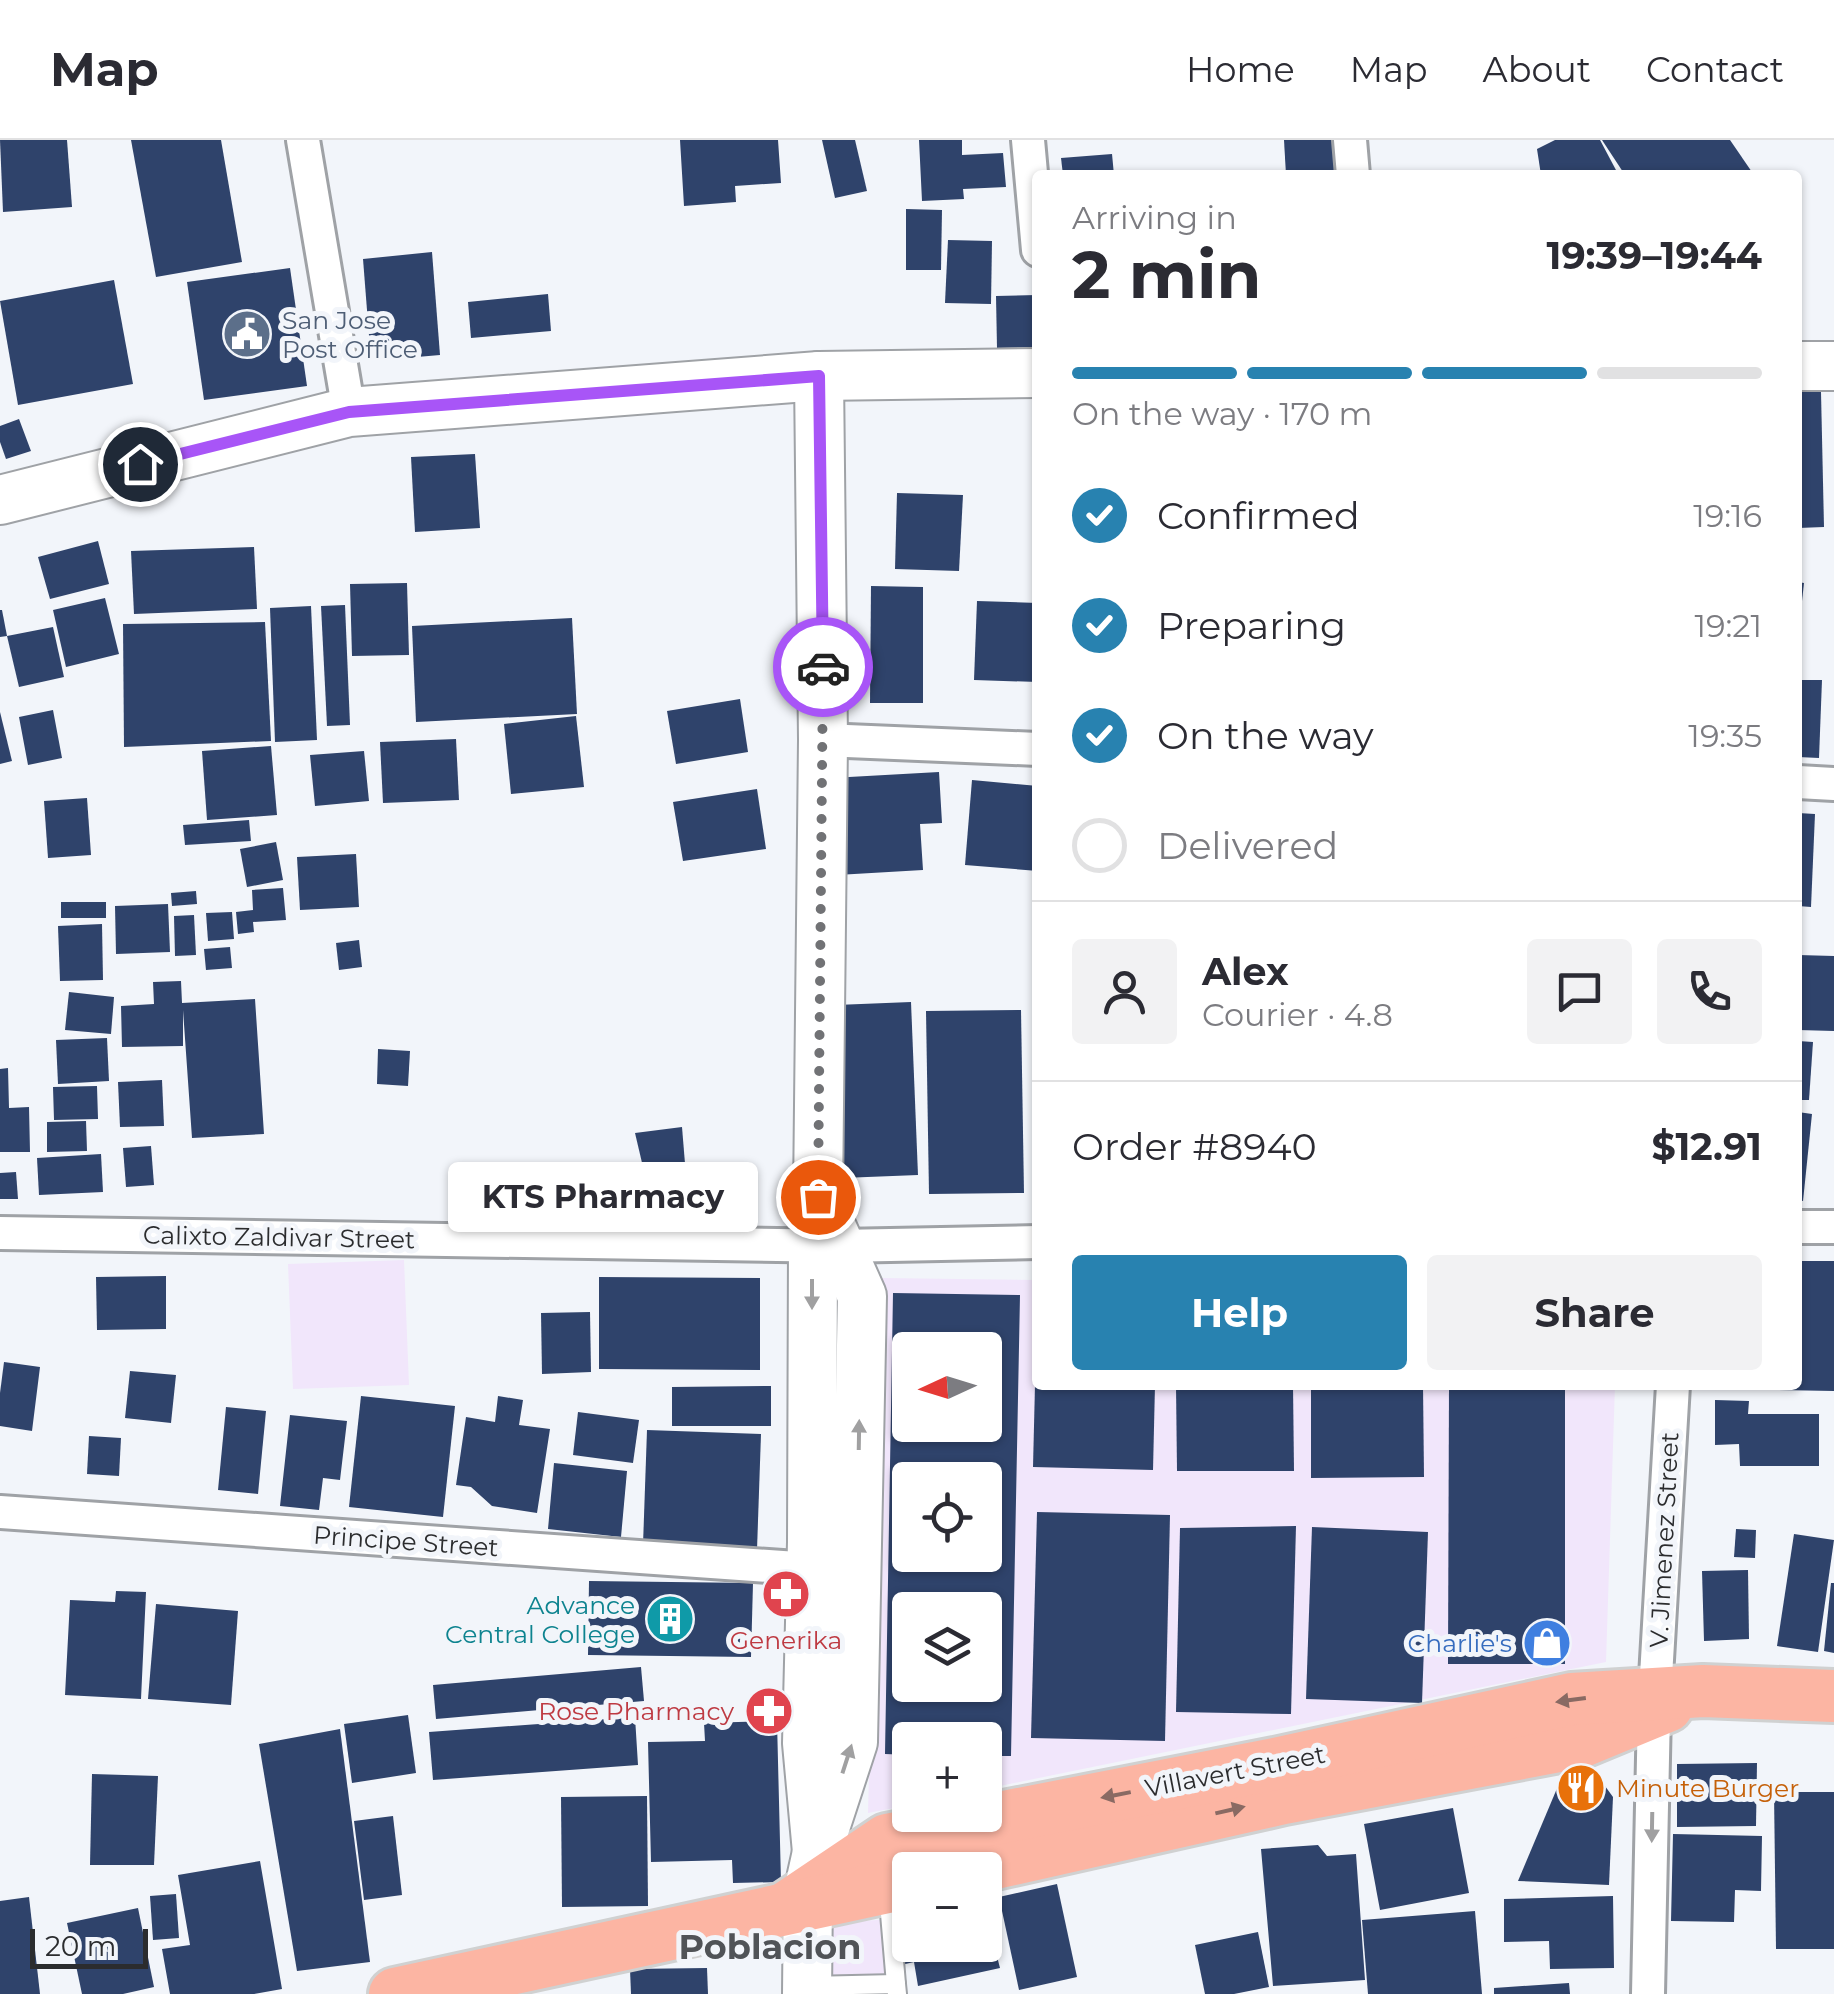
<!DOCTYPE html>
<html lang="en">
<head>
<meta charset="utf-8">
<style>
	:root { --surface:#fff; --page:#f2f2f3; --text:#2b2b33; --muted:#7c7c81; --line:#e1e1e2; --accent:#2882b0 }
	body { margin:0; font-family:Montserrat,sans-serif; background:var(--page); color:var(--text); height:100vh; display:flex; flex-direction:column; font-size:38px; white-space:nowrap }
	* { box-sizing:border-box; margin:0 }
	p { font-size:32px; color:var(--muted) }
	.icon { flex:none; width:55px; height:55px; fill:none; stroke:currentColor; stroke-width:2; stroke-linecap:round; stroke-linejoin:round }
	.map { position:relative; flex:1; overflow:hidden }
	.details { position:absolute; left:1032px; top:30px; width:770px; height:1220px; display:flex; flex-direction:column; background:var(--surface); border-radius:10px; box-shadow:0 2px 8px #0004 }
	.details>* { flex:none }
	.needle { width:65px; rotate:266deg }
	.tools { position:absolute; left:892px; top:1192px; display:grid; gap:20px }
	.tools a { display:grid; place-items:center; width:110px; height:110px; border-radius:10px; background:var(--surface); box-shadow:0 2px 8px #0004; font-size:50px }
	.scale { position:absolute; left:30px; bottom:25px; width:118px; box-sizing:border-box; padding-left:10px; border:5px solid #2b2c2e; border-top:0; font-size:28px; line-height:35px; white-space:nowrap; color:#2b2c2e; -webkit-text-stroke:8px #f2f5fa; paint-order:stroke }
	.pin { position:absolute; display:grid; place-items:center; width:85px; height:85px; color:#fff; margin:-42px; border:5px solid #fff; border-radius:50%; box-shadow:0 2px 10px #0007 }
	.courier { position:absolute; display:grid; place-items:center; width:100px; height:100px; margin:-50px; border:8px solid #a855f7; border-radius:50%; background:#fff; color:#222; box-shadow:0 2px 12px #0007 }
	.bubble { position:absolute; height:70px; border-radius:10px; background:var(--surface); box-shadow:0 2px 8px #0004; font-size:32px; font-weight:700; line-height:70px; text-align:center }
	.headline em { font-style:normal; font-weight:700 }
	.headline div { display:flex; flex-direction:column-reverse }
	.headline { display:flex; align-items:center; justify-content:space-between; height:170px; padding:0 40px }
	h1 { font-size:65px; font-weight:700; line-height:75px }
	.bar { display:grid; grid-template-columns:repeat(4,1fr); gap:15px 10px; align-content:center; height:120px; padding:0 40px }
	.bar i { height:12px; border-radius:8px; background:var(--line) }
	.bar .on { background:var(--accent) }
	.bar p { grid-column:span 4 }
	.line { display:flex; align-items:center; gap:25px; padding:0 40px; border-top:2px solid var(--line) }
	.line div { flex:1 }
	.round { display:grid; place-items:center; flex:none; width:105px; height:105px; border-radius:10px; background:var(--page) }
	ol { padding:0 40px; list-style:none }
	li { display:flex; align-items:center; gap:30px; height:110px }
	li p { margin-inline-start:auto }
	li .icon { padding:10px; border-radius:50%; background:var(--accent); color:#fff; stroke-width:4 }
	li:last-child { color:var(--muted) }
	li i { width:55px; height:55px; border:5px solid var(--line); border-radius:50% }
	.cta { display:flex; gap:20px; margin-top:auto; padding:20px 40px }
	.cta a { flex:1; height:115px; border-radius:10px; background:var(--accent); color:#fff; font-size:40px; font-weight:700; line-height:115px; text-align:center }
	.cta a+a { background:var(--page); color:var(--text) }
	header { display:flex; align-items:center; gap:60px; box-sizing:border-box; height:140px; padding:0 50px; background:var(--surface); border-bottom:2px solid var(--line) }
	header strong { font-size:48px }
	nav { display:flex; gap:55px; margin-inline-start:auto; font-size:35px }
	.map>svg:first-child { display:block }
</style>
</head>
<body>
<header>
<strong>Map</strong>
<nav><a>Home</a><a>Map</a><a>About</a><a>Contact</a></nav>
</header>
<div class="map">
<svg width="1834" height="1854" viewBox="0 0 1834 1854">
	<rect width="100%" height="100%" fill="#f2f5fa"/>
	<g fill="#f1e6fb" fill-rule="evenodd">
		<path d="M404 1120 409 1245 293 1249 288 1124Z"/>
		<path d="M882 1138 1037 1140 1038 1245H1615L1606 1522 985 1649V1600H910V1665L868 1673ZM910 1210H985V1285H910ZM910 1340H985V1415H910ZM910 1470H985V1545H910Z"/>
		<path d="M890 1779 900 1849 908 1854H824L823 1784Z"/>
	</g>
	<g fill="#2f436b" fill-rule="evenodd">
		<path d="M0 0H67L72 67 3 72Z"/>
		<path d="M131 0H221L242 122 156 137Z"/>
		<path d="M680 0H778L781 43 735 46 736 62 684 66Z"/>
		<path d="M822 0H855L867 51 835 58Z"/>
		<path d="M919 0H962V15L1003 13 1006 47 963 49 964 59 922 61Z"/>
		<path d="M1284 0H1348L1350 33 1286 35Z"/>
		<path d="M1555 0H1600L1617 32 1611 35H1541L1537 9Z"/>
		<path d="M1602 0H1730L1754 35H1625Z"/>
		<path d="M1112 14 1114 35H1063L1061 18Z"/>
		<path d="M906 69 942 70 941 130H906Z"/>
		<path d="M948 100 992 101 991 164 945 163Z"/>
		<path d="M432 112 440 215 371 221 363 119Z"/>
		<path d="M290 128 307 246 204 260 187 142Z"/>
		<path d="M114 140 133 244 18 265 0 161Z"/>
		<path d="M548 154 551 191 471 198 468 162Z"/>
		<path d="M1037 155 1038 207 997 208 996 156Z"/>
		<path d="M1798 252H1821L1824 387 1798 388Z"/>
		<path d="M19 279 31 311 6 319 0 302V286Z"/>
		<path d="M475 314 480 388 415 392 411 317Z"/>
		<path d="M897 353 963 355 959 431 895 429Z"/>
		<path d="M98 401 109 444 50 459 38 417Z"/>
		<path d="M254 407 257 469 134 474 131 411Z"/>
		<path d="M1798 442 1804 443 1800 479H1798Z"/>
		<path d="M407 443 409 515 352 516 350 444Z"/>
		<path d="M871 446 923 447V563H870Z"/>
		<path d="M105 458 119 514 66 527 53 470Z"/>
		<path d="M977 461 1038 463V542L974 540Z"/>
		<path d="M345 465 350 585 327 586 321 466Z"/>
		<path d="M311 466 317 600 275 602 270 468Z"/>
		<path d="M0 470H2L7 496 0 497Z"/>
		<path d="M572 478 577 574 416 582 412 486Z"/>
		<path d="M265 482 271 601 124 607 123 484Z"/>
		<path d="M53 487 64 537 19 547 7 496Z"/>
		<path d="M1798 540H1822L1819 618 1798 617Z"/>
		<path d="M740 559 748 612 676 624 667 571Z"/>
		<path d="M53 570 62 618 28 625 19 577Z"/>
		<path d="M0 572 12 621 0 624Z"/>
		<path d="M576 576 584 647 511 654 504 584Z"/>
		<path d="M456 599 459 660 383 663 380 602Z"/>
		<path d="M271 606 277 675 207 680 202 611Z"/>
		<path d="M364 611 369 661 315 666 310 615Z"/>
		<path d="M939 632 942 683 920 684 923 730 837 735 831 638Z"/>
		<path d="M972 640 1038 646V731L965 725Z"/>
		<path d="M757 649 766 709 683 721 673 662Z"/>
		<path d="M87 658 91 715 48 718 44 661Z"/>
		<path d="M1798 673 1815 674 1811 767 1798 766Z"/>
		<path d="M249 680 251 701 185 705 183 685Z"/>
		<path d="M276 702 283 740 247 747 240 709Z"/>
		<path d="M356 714 359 767 300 770 297 717Z"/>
		<path d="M283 748 286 780 253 782 254 792 238 794 236 772 253 770 252 750Z"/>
		<path d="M196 751 197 764 172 766 171 753Z"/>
		<rect x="61" y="762" width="45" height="16"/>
		<path d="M168 764 170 812 116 814 115 766Z"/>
		<path d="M232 772 234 799 208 801 206 773Z"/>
		<path d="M194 775 196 815 175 816 174 776Z"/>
		<path d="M102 784 103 840 60 841 58 786Z"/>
		<path d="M359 800 362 827 339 830 336 803Z"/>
		<path d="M230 807 232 828 206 830 204 809Z"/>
		<path d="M1798 815 1834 816V891L1798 890Z"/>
		<path d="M181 841 182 863 255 859 264 994 192 998 183 870V906L122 907 121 866 154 864 153 842Z"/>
		<path d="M69 852 114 857 111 894 65 890Z"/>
		<path d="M911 862 918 1035 842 1038 836 865Z"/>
		<path d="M1021 870 1024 1053 929 1054 926 871Z"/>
		<path d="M107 898 109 941 58 944 56 900Z"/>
		<path d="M1798 901 1813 902 1809 960H1798Z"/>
		<path d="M378 909 410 911 408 946 377 944Z"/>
		<path d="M8 928 9 968 29 967 30 1012H0V929Z"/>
		<path d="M162 940 164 986 120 987 118 942Z"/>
		<path d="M97 946 98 979 54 980 53 947Z"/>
		<path d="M1798 972 1812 974 1803 1061 1798 1060Z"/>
		<path d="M86 981 87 1011 47 1012V982Z"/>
		<path d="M682 987 687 1048 647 1044 635 993Z"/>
		<path d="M151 1006 154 1045 126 1047 123 1008Z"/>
		<path d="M101 1014 103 1052 39 1055 37 1018Z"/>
		<path d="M16 1032 18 1059H0V1033Z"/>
		<path d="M1798 1121H1834V1251L1716 1249V1245H1798Z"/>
		<path d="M166 1136V1189L97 1190 96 1137Z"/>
		<path d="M599 1137 760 1138V1230L599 1229Z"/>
		<path d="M893 1153 1020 1155 1011 1616H985V1600H910V1615L885 1614ZM910 1210H985V1285H910ZM910 1340H985V1415H910ZM910 1470H985V1545H910Z"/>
		<path d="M590 1172 591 1232 542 1234 541 1173Z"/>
		<path d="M4 1222 40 1227 32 1291 0 1286V1253Z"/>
		<path d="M130 1231 176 1235 171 1283 125 1278Z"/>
		<path d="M1035 1245H1155L1153 1330 1033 1327Z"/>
		<path d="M1176 1245H1293L1294 1331H1177Z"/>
		<path d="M1311 1245H1423L1424 1337 1311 1338Z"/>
		<path d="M1449 1245H1565V1524H1448Z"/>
		<path d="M771 1246V1286H672V1247Z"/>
		<path d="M361 1256 455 1266 443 1377 349 1367Z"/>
		<path d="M498 1256 523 1260 519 1285 550 1289 537 1373 492 1366 471 1347 456 1345 466 1277 495 1282Z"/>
		<path d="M1715 1260 1749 1261 1748 1274H1819V1326H1740L1739 1304 1715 1305Z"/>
		<path d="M226 1267 266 1271 258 1354 218 1350Z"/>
		<path d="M578 1272 639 1280 633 1323 573 1315Z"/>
		<path d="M290 1275 347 1281 340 1340 323 1338 319 1370 280 1366Z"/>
		<path d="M647 1290 761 1294 757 1410 643 1405Z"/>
		<path d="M89 1296 121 1298 119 1336 87 1334Z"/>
		<path d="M554 1323 627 1331 621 1397 548 1389Z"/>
		<path d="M1037 1372 1170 1375 1165 1601 1031 1598Z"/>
		<path d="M1296 1386 1291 1574 1176 1572 1180 1388Z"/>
		<path d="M1312 1387 1428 1392 1422 1563 1306 1559Z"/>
		<path d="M1736 1389 1756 1390 1755 1418 1734 1417Z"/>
		<path d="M1794 1394 1834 1400 1818 1512 1777 1506Z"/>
		<path d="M1748 1430 1749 1499 1704 1501 1702 1431Z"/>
		<path d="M589 1441 753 1443 751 1517 588 1515Z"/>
		<path d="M1831 1443H1834V1513L1824 1511Z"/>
		<path d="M116 1451 146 1452 141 1559 65 1555 70 1460 115 1462Z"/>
		<path d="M156 1464 238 1471 231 1565 148 1559Z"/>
		<path d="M641 1527 644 1561 436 1579 433 1545Z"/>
		<path d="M408 1575 416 1633 352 1643 344 1584Z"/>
		<path d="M635 1577 638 1625 433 1640 429 1592Z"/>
		<path d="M777 1581 781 1742 733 1743 732 1720 651 1722 648 1602 705 1601 704 1583Z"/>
		<path d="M340 1589 370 1822 297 1831 259 1604Z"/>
		<path d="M1757 1623 1756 1686 1677 1687V1624Z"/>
		<path d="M92 1634 158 1636 154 1725H90Z"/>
		<path d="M1598 1644 1605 1646 1613 1657 1609 1745 1518 1741 1558 1646Z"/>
		<path d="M1774 1652H1834V1809H1776Z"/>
		<path d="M647 1656 648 1766 562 1767 561 1657Z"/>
		<path d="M1453 1668 1469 1753 1380 1770 1364 1684Z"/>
		<path d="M393 1676 402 1755 364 1760 354 1681Z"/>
		<path d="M1673 1694 1762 1696 1761 1751 1735 1750 1734 1782 1671 1781Z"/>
		<path d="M1318 1705 1327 1716 1356 1714 1365 1840 1273 1846 1261 1709Z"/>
		<path d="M260 1721 282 1849 254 1854H170L162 1809 190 1805 178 1735Z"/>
		<path d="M1057 1744 1077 1837 1019 1850 999 1757Z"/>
		<path d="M176 1754 179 1798 153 1800 150 1756Z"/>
		<path d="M1613 1756 1614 1828 1550 1829 1549 1801 1504 1802V1759Z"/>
		<path d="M29 1757 40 1854H0V1761Z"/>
		<path d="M138 1768 154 1847 123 1854H82L67 1783Z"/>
		<path d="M985 1770 1000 1828 918 1846 914 1822 901 1825 892 1786 910 1782V1805H985Z"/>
		<path d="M1475 1771 1482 1854H1368L1362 1780Z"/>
		<path d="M1258 1792 1269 1847 1234 1854H1205L1195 1805Z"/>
		<path d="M707 1828 708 1854H631L630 1829Z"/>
		<path d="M1569 1843 1570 1854H1494V1848Z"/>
	</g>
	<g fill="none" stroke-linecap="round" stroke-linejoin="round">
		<g stroke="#9fa2a6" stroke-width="22">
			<g id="lane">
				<path d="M888 1750 896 1844"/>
				<path d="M808 1846 896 1844 897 1854"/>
			</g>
		</g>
		<g stroke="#9fa2a6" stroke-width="38">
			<g id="street">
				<path d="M303 0 349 272"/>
				<path d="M1028 0 1038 110"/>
				<path d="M1350 0 1353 35"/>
				<path d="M823 600 1038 609"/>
				<path d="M1798 642 1834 644"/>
				<path d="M1798 1087H1834"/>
				<path d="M0 1093 839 1106 1038 1102"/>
				<path d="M0 1372 811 1429"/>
				<path d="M1648 1854 1654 1571 1673 1245"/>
			</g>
		</g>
		<g stroke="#9fa2a6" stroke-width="52">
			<g id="secondary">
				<path d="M1798 226H1834"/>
				<path d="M0 360 349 272 819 236 1038 233"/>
				<path d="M817 1712 807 1603 812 1402 813 1105 818 1057 823 600 819 236"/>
				<path d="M807 1854 808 1753 817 1712 853 1602 862 1156 820 1061"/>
			</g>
		</g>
		<g stroke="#d0d1d1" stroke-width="58">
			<g id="primary">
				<path d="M964 1730 1284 1658 1580 1602 1667 1566"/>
				<path d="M786 1768 887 1700 1275 1624 1572 1559 1703 1551 1834 1556"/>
				<path d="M395 1854 910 1742"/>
			</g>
		</g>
		<use href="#lane" stroke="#fff" stroke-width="18"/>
		<use href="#street" stroke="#fff" stroke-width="32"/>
		<use href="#secondary" stroke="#fff" stroke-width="48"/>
		<use href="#primary" stroke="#fcb5a3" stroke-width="52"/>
	</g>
	<defs><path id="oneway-solid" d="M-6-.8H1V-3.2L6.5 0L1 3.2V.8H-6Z" transform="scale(2.5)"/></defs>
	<g fill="#a0a0a1">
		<use href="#oneway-solid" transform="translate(812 1154) rotate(90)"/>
		<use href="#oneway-solid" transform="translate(859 1295) rotate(-89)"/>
		<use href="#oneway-solid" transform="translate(847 1619) rotate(-72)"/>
		<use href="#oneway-solid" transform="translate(1652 1687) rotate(91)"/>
	</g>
	<g fill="#896a63">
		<use href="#oneway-solid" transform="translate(1571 1560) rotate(172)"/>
		<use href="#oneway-solid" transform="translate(1116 1655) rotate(169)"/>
		<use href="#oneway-solid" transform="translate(1230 1670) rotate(-13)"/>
	</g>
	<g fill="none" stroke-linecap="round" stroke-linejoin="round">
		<path stroke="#717275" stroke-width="10" stroke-dasharray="0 18" d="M818 1057 823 527"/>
		<path stroke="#a855f7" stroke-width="12" d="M140 324 349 272 819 236 823 527"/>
	</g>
	<defs>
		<g id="civic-disc" transform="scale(2.5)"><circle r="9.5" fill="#5c6f8a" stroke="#f2f5fa"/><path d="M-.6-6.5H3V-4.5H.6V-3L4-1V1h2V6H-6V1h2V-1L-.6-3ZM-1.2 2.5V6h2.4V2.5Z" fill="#fff"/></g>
		<g id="pharmacy-disc" transform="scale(2.5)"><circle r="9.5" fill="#e0444e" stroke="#f2f5fa"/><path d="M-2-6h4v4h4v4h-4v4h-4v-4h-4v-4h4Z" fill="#fff"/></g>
		<g id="building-disc" transform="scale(2.5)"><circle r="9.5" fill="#0f9aa8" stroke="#f2f5fa"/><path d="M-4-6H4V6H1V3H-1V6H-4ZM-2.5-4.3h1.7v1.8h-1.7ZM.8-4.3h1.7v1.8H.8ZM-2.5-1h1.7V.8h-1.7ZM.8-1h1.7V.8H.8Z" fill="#fff"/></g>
		<g id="shop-disc" transform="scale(2.5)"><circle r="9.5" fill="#3f7fe0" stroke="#f2f5fa"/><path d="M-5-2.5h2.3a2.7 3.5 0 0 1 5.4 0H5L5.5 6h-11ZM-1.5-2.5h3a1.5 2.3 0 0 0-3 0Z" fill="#fff"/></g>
		<g id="restaurant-disc" transform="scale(2.5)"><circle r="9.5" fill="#e8710a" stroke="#f2f5fa"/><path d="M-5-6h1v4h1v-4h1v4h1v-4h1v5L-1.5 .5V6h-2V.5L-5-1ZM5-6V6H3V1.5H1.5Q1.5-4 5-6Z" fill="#fff"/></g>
	</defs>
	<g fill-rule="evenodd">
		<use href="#civic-disc" x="247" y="194"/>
		<use href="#pharmacy-disc" x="786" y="1454"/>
		<use href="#building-disc" x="670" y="1479"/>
		<use href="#shop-disc" x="1547" y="1503"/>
		<use href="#pharmacy-disc" x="769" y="1571"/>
		<use href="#restaurant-disc" x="1581" y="1648"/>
	</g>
	<g text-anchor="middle" stroke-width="10" stroke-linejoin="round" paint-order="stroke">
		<g font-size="25" fill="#4e5e75" stroke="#f2f5fa" text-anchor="start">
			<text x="282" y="189">San Jose<tspan x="282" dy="29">Post Office</tspan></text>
		</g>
		<g font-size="25" fill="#2b2c2e" stroke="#f2f5fa">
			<text transform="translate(279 1097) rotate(1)" y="9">Calixto Zaldivar Street</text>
			<text transform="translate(1664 1400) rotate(-87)" y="9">V. Jimenez Street</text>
			<text transform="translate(406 1401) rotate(4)" y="9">Principe Street</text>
			<text transform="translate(1235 1631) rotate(-11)" y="9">Villavert Street</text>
		</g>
		<g font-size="25" fill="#0d838f" stroke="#f2f5fa" text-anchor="end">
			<text x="635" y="1474">Advance<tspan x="635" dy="29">Central College</tspan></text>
		</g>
		<g font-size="25" fill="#be3a42" stroke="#f2f5fa">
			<text x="786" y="1509">Generika</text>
			<text x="734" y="1580" text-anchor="end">Rose Pharmacy</text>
		</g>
		<g font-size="25" fill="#366cbe" stroke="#f2f5fa" text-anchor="end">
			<text x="1512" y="1512">Charlie's</text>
		</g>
		<g font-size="25" fill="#c56008" stroke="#f2f5fa" text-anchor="start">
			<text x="1616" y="1657">Minute Burger</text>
		</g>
		<g font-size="35" font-weight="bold" fill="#505357" stroke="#f2f5fa">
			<text x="770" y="1819">Poblacion</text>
		</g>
	</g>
</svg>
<div class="tools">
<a><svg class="needle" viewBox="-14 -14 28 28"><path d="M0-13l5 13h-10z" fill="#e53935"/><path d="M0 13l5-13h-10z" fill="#7c7c81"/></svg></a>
<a><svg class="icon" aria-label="locate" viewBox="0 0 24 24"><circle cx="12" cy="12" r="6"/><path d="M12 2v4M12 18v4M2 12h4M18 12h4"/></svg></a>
<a><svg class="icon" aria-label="layers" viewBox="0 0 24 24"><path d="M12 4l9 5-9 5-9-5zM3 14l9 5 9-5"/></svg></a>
<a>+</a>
<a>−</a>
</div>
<div class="scale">20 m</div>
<div class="pin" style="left:818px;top:1057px;background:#ea580c"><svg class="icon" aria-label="bag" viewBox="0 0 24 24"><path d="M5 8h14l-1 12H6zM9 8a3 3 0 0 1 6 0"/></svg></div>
<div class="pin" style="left:140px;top:324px;background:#1f2937"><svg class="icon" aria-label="home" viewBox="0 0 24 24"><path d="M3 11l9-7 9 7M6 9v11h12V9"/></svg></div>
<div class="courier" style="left:823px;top:527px"><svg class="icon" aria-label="car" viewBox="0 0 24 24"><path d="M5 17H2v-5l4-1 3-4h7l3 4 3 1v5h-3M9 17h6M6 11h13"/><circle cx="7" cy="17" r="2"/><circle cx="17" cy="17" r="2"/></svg></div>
<div class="bubble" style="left:448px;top:1022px;width:310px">KTS Pharmacy</div>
<section class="details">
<div class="headline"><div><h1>2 min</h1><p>Arriving in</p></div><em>19:39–19:44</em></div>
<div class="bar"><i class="on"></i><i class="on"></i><i class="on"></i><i></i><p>On the way · 170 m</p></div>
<ol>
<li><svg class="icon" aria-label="check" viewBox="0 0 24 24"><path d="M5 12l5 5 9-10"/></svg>Confirmed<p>19:16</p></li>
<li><svg class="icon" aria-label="check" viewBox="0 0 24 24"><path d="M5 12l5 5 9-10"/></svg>Preparing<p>19:21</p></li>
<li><svg class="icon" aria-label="check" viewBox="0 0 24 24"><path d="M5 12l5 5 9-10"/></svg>On the way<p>19:35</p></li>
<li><i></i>Delivered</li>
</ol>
<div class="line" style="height:180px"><a class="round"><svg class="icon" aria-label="person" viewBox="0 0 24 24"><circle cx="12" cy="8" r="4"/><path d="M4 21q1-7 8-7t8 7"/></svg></a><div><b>Alex</b><p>Courier · 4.8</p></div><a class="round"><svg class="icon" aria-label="chat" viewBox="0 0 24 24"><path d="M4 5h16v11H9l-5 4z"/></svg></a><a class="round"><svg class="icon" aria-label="phone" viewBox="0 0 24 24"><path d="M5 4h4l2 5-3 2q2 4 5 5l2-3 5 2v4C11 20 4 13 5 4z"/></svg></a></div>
<div class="line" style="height:130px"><div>Order #8940</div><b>$12.91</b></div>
<div class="cta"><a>Help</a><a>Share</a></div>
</section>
</div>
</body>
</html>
